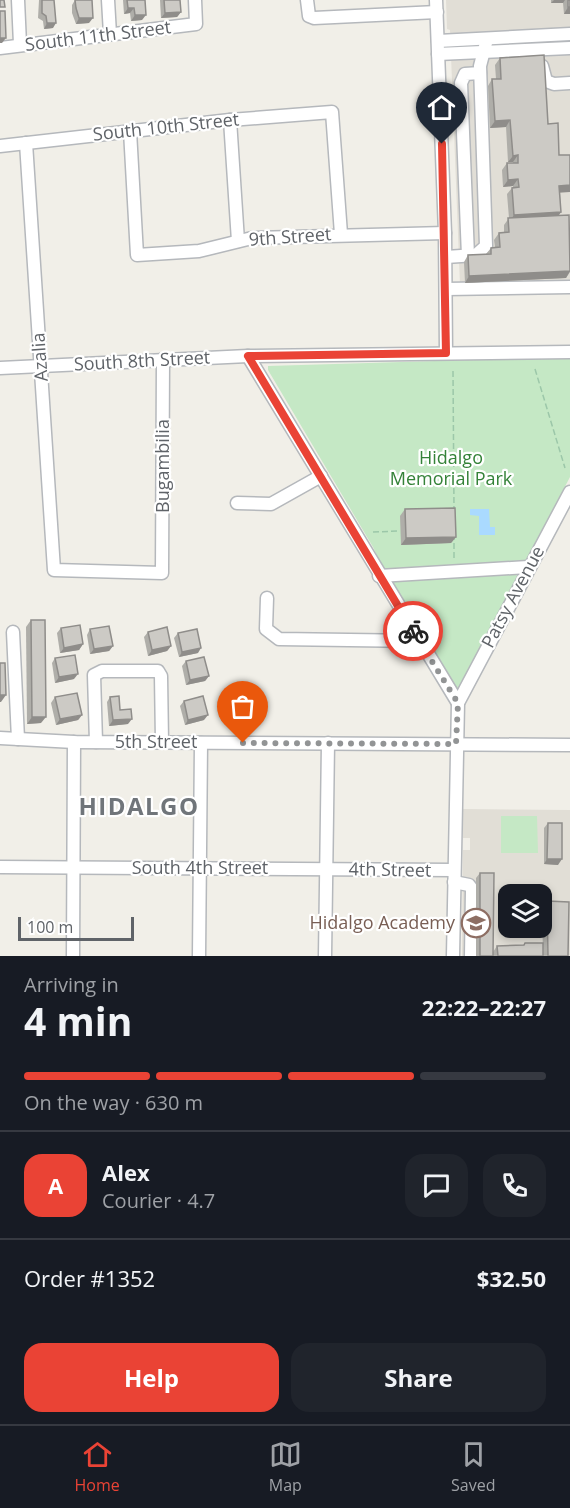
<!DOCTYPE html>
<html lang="en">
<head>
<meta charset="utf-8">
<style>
	:root { --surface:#171b24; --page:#20242c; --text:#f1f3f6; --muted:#9ea1a6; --line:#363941; --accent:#ea4335 }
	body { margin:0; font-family:"Open Sans",sans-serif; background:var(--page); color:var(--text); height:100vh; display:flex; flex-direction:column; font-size:22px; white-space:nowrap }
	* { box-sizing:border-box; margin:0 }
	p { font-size:20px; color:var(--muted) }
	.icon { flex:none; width:33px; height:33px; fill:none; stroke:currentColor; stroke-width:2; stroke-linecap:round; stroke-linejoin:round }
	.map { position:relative; height:956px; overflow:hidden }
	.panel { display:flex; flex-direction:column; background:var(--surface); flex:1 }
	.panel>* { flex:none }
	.controls { position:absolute; left:498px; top:884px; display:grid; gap:12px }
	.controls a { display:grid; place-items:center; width:54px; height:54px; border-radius:12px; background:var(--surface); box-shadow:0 3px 9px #0003; font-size:30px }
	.scale { position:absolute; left:18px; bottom:15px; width:116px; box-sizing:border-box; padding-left:6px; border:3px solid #5f6368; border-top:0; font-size:16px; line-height:21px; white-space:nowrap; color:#5f6368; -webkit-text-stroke:4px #fff; paint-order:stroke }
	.pin { position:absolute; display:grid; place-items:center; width:51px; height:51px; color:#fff; margin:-62px -26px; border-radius:50% 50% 50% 0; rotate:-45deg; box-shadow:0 0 6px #0007 }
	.pin .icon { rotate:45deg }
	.courier { position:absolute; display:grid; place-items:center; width:60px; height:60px; margin:-30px; border:4px solid #ea4335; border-radius:50%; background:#fff; color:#222; box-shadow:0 2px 8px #0007 }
	.headline em { font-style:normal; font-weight:700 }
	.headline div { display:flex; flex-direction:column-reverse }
	.headline { display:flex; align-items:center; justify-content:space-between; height:102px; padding:0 24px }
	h1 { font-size:39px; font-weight:700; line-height:45px }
	.bar { display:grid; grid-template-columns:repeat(4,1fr); gap:9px 6px; align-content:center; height:72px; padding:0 24px }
	.bar i { height:8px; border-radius:4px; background:var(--line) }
	.bar .selected { background:var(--accent) }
	.bar p { grid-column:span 4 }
	.line { display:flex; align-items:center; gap:15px; padding:0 24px; border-top:2px solid var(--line) }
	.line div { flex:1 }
	.round { display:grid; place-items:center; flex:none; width:63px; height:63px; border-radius:18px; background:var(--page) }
	.action { display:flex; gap:12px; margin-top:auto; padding:12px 24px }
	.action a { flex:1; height:69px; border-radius:18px; background:var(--accent); color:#fff; font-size:24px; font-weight:700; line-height:69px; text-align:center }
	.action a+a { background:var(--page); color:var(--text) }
	.tabs { display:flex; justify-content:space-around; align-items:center; height:84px; border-top:2px solid var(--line); background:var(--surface); font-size:16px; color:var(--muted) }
	.tabs a { display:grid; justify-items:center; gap:3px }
	.tabs .selected { color:var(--accent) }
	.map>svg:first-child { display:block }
</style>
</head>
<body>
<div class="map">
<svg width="570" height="956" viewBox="0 0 570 956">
	<rect width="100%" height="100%" fill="#f1efe8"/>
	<g fill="#e1ded6" fill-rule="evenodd">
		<path d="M446 0H570V283L460 285 450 30 447 29Z"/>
		<path d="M463 809 570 810V956H462L463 850H470V838H463ZM508 894H542V927H508Z"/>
	</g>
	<g fill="#c5e8c5">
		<path d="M570 357V477L460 688 456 690 395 594 373 547 268 370V366Z"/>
		<path d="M501 816H537L538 853H501Z"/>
	</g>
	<path fill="#aadaff" d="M470 509H489L490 527H495V535H479V516L470 515Z"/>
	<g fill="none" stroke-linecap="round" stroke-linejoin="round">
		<g stroke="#b5b8bc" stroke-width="15">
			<g id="minor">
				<path d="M18 0 20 44"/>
				<path d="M108 0 110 34"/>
				<path d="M307 0 309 16 314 18 437 12"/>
				<path d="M436 0 445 233 446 353"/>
				<path d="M438 41 570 34"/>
				<path d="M0 48 196 24 195 0"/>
				<path d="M438 54 570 48"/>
				<path d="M542 66 546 81 554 84 570 83"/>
				<path d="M230 120 238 241"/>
				<path d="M130 131 137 255 199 251 252 238 445 233"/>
				<path d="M26 143 54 570 162 573 163 359"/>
				<path d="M0 146 230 120 332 112 341 234"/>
				<path d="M468 256 461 83 465 74 480 73"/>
				<path d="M446 257 476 255 486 246 480 66 487 39"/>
				<path d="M446 289 570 287"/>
				<path d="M248 356 458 703"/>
				<path d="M0 368 248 356 570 352"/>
				<path d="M237 503 271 504 321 476"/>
				<path d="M379 576 528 567"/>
				<path d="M267 598 266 629 279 639 419 641"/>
				<path d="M13 632 18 739"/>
				<path d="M0 738 74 742 570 745"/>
				<path d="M96 742 94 675 102 671H158L161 676 162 742"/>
				<path d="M0 867 454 870"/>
				<path d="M454 882 469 885 472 889 471 956"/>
				<path d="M73 956 74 742"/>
				<path d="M199 956 201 743"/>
				<path d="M325 956 328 743"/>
				<path d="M453 956 458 703 570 492"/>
			</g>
		</g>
		<g stroke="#9cc7a9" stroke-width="1.5" stroke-dasharray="6 3" stroke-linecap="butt">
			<path d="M535 369 565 468"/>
			<path d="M453 371 454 509"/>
			<path d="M373 532 400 531"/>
			<path d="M454 558V538"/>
		</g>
		<use href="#minor" stroke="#fff" stroke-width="12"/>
	</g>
	<g fill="#afaea9">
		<path d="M39 0H54L53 28 44 29 43 21 38 18Z"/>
		<path d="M75 0 89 23 76 24 72 13V5Z"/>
		<path d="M123 0H145L142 20 131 21 130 13 124 14Z"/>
		<path d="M160 0H180L181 12 177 17 161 18Z"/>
		<path d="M551 0H570V14H564L563 3H551Z"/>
		<path d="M500 58 548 124 559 155H570V192H560L561 212 559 215 570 241V272L566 278 465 283 464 262 468 255 486 254 491 248 495 247 494 240 499 233H504V225L509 218 507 194 512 188 513 187V186L503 187 502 170 507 163H513V162H508L506 127 490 128 488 86 492 79H496L495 65Z"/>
		<path d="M405 509 456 537 451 543 401 545 400 516Z"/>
		<path d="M31 620 41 723 27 724 26 627Z"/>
		<path d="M61 628 83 644 79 650 60 653 57 633Z"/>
		<path d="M90 629 113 646 109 651 90 654 87 635Z"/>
		<path d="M148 632 171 646 167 651 148 656 144 637Z"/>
		<path d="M178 633 198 653 179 657 174 638Z"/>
		<path d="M55 658 74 679 55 683 52 663Z"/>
		<path d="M186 661 209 676 205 681 186 685 182 666Z"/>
		<path d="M55 697 82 715 78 720 56 725 51 703Z"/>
		<path d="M110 697 120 710 128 724 109 726 107 702Z"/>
		<path d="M184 701 204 720 185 725 180 706Z"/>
		<path d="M548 823 558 865 544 864V828Z"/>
		<path d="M480 873 493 952 497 946H523L525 943 543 956H476V878Z"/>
		<path d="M547 901 568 956H543L542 908Z"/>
	</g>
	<g fill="#8f8d8a">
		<path d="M554 0H565L563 3H551Z"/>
		<path d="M568 7H570V14H564Z"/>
		<path d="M128 8H134L130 13 124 14Z"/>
		<path d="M181 12 177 17 161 18 165 13Z"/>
		<path d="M135 15H146L142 20 131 21Z"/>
		<path d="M79 18H93L89 23 76 24Z"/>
		<path d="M47 23H56L53 28 44 29Z"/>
		<path d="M0 38H6L2 43H0Z"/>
		<path d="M510 120 506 127 490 128 495 121Z"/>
		<path d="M518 155 513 162H508L513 156Z"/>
		<path d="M518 179 513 186 503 187 508 180Z"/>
		<path d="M570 185V192L555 193 559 186Z"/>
		<path d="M561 212 556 219 509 222 514 215Z"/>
		<path d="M570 271 566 278 465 283 469 276Z"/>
		<path d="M456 537 451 543 401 545 406 538Z"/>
		<path d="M83 644 79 650 60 653 64 648Z"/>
		<path d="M113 646 109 651 90 654 94 649Z"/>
		<path d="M171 646 167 651 148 656 152 650Z"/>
		<path d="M201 648 198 653 179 657 182 652Z"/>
		<path d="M78 674 74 679 55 683 59 677Z"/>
		<path d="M209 676 205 681 186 685 190 680Z"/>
		<path d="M0 695H6L1 702H0Z"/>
		<path d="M82 715 78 720 56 725 60 719Z"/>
		<path d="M208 715 204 720 185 725 188 720Z"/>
		<path d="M32 717H46L41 723 27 724Z"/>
		<path d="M132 719 128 724 109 726 113 720Z"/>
		<path d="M547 859H562L558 865 544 864Z"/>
	</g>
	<g fill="#cccac5" stroke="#8f8d8a" stroke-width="1.5">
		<path d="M0 0H4L5 7H0Z"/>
		<path d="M42 0H54L56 23H47L46 16 42 13Z"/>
		<path d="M75 0H92L93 18H79L76 8Z"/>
		<path d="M127 0H145L146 15H135L134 8H128Z"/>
		<path d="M164 0H180L181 12 165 13Z"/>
		<rect x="568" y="0" width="2" height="7"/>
		<path d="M0 11H5L6 38H0Z"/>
		<path d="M544 55 548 124 558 123 559 155H570V185L559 186 561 212 514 215 512 188 519 187 518 179 508 180 507 163H518V155L513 156 510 120 495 121 492 79H501L500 58Z"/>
		<path d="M569 215 570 271 469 276 468 255 491 254V248L500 247 499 233 509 232 508 218Z"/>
		<path d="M455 508 456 537 406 538 405 509Z"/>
		<path d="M31 620H45L46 717H32Z"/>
		<path d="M80 625 83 644 64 648 61 628Z"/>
		<path d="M109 626 113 646 94 649 90 629Z"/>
		<path d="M167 627 171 646 152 650 148 632Z"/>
		<path d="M197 629 201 648 182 652 178 633Z"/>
		<path d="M75 655 78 674 59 677 55 658Z"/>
		<path d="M204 657 209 676 190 680 186 661Z"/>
		<path d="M0 663H5L6 695H0Z"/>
		<path d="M77 693 82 715 60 719 55 697Z"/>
		<path d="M119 696 120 710 131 709 132 719 113 720 110 697Z"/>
		<path d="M203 696 208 715 188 720 184 701Z"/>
		<path d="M548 823H562V859H547Z"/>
		<path d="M480 873H494L493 956H480Z"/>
		<path d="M547 901 569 902 568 956H548Z"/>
		<path d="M525 943H543V956H498L497 946 524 945Z"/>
	</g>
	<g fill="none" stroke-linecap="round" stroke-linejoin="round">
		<path stroke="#929495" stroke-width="6" stroke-dasharray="0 10.8" d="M243 743 456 744 458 703 413 631"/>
		<path stroke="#ea4335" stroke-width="8" d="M413 631 248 356 446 353 442 144"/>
	</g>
	<defs>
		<g id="school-ring" transform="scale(1.5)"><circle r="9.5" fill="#fff" stroke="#8d6e63" stroke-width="1.5"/><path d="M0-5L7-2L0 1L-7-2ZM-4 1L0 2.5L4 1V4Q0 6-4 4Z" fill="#8d6e63"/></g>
	</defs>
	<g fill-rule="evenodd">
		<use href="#school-ring" x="476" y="923"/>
	</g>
	<g text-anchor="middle" stroke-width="4.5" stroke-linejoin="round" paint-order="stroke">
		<g font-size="18" fill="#5f6368" stroke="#fff">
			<text transform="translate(98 36) rotate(-7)" y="6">South 11th Street</text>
			<text transform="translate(166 127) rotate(-6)" y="6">South 10th Street</text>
			<text transform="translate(290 237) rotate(-4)" y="6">9th Street</text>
			<text transform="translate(40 357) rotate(-94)" y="6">Azalia</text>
			<text transform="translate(142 361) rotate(-3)" y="6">South 8th Street</text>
			<text transform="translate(163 466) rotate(-90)" y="6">Bugambilia</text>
			<text transform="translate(513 597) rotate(-62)" y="6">Patsy Avenue</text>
			<text x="156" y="748">5th Street</text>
			<text x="200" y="874">South 4th Street</text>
			<text transform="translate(390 870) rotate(1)" y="6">4th Street</text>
		</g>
		<g font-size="18" fill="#348238" stroke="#fff">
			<text x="451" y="464">Hidalgo<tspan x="451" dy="21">Memorial Park</tspan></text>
		</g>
		<g font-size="18" fill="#785e54" stroke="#fff" text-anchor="end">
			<text x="455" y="929">Hidalgo Academy</text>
		</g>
		<g font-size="24" font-weight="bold" letter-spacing="1.5" fill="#70757a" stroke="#fff">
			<text x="139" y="815">HIDALGO</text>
		</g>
	</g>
</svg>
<div class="controls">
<a><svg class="icon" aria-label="layers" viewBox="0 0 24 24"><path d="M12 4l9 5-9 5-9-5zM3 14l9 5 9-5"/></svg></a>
</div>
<div class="scale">100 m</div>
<div class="pin" style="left:243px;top:743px;background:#ea580c"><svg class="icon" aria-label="bag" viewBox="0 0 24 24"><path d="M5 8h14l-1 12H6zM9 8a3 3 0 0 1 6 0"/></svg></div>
<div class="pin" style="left:442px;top:144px;background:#1f2937"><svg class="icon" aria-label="home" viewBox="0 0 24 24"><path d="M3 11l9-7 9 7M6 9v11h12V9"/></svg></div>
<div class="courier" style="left:413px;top:631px"><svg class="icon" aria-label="bike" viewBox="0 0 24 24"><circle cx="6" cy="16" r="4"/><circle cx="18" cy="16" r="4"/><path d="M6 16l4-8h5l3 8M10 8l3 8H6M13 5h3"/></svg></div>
</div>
<section class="panel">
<div class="headline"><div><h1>4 min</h1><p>Arriving in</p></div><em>22:22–22:27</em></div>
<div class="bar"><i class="selected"></i><i class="selected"></i><i class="selected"></i><i></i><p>On the way · 630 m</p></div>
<div class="line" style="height:108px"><b class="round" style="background:var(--accent);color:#fff">A</b><div><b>Alex</b><p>Courier · 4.7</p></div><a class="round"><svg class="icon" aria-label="chat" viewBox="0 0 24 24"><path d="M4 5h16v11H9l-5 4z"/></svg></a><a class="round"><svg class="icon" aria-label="phone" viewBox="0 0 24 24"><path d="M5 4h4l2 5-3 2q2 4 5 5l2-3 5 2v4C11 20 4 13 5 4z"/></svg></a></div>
<div class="line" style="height:78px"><div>Order #1352</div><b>$32.50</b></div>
<div class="action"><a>Help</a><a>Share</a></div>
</section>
<nav class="tabs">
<a class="selected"><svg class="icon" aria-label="home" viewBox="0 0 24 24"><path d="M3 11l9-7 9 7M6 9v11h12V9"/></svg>Home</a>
<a><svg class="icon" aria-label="map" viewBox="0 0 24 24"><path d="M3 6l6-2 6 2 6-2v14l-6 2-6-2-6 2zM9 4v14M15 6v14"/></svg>Map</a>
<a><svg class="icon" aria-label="saved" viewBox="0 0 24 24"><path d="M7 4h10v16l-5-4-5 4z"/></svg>Saved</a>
</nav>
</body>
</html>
